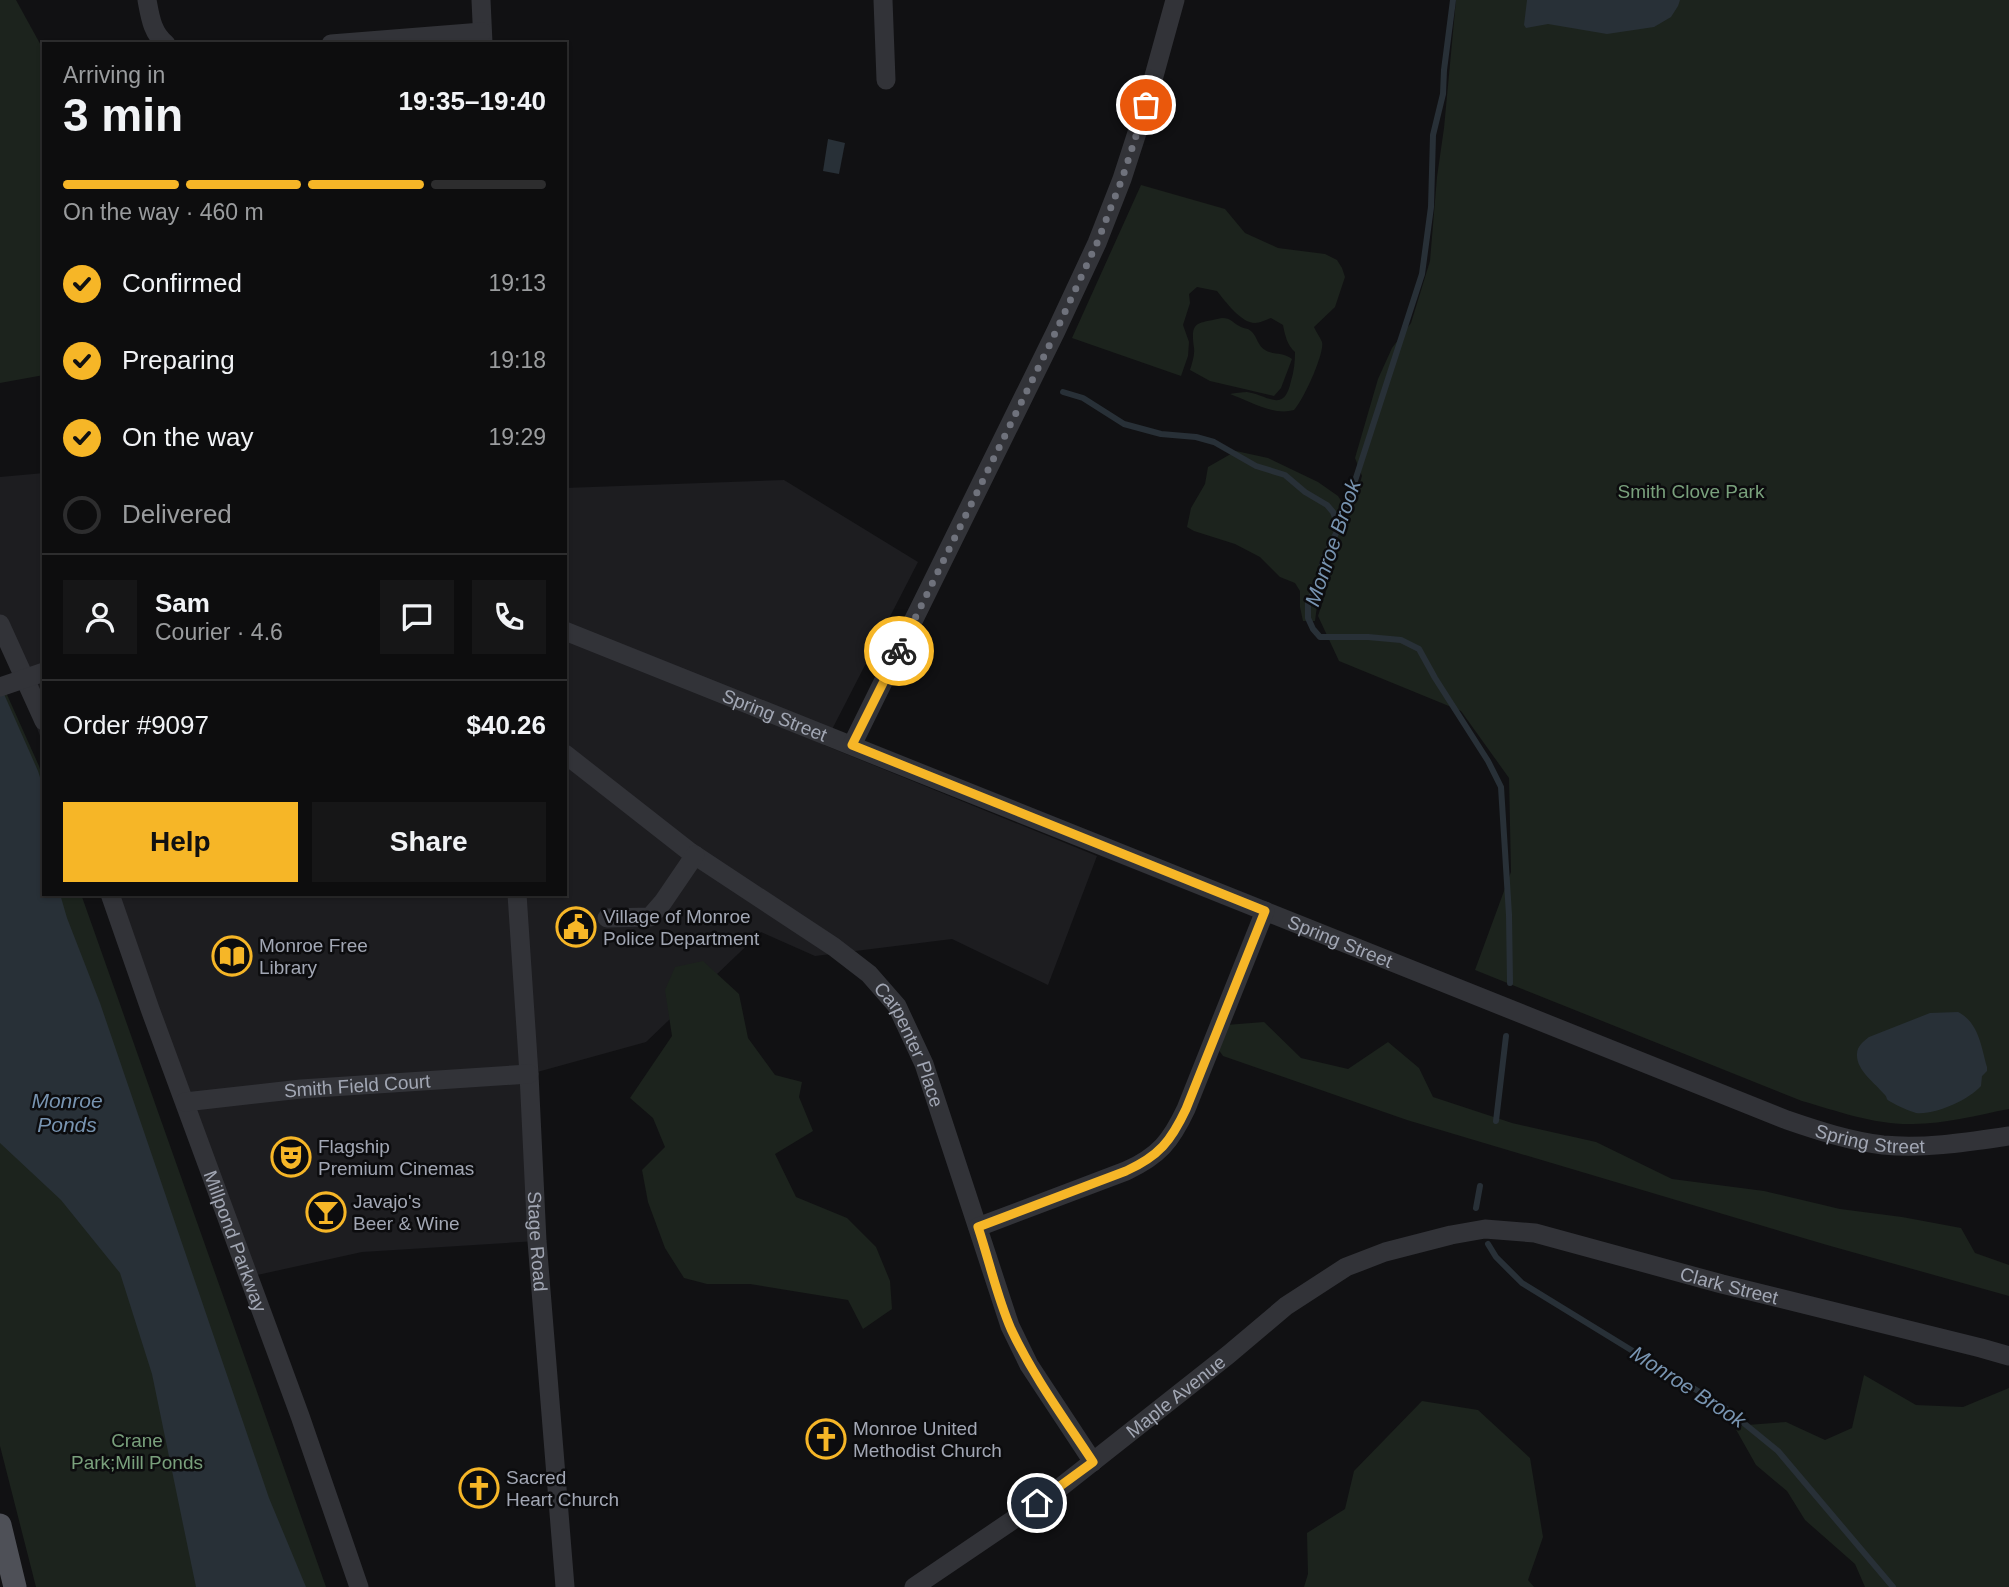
<!DOCTYPE html>
<html lang="en">
<head>
<meta charset="utf-8">
<style>
	:root { --surface:#0d0d0e; --page:#161617; --text:#f1f3f6; --muted:#9a9c9e; --line:#2d2d2e; --accent:#f6b627 }
	body { margin:0; font-family:Helvetica,sans-serif; background:var(--page); color:var(--text); height:100vh; display:flex; flex-direction:column; font-size:26px; white-space:nowrap }
	* { box-sizing:border-box; margin:0 }
	p { font-size:23px; color:var(--muted) }
	.icon { flex:none; width:38px; height:38px; fill:none; stroke:currentColor; stroke-width:2; stroke-linecap:round; stroke-linejoin:round }
	.map { position:relative; flex:1; overflow:hidden }
	.side { position:absolute; left:42px; top:42px; width:525px; height:854px; display:flex; flex-direction:column; background:var(--surface); border-radius:0px; box-shadow:0 2px 5px #0004,0 0 0 2px var(--line) }
	.side>* { flex:none }
	.pin { position:absolute; display:grid; place-items:center; width:60px; height:60px; color:#fff; margin:-30px; border:4px solid #fff; border-radius:50%; box-shadow:0 2px 7px #0007 }
	.courier { position:absolute; display:grid; place-items:center; width:70px; height:70px; margin:-35px; border:5px solid #f6b627; border-radius:50%; background:#fff; color:#222; box-shadow:0 2px 9px #0007 }
	.summary em { font-style:normal; font-weight:800 }
	.summary div { display:flex; flex-direction:column-reverse }
	.summary { display:flex; align-items:center; justify-content:space-between; height:119px; padding:0 21px }
	h1 { font-size:46px; font-weight:800; line-height:52px }
	.bar { display:grid; grid-template-columns:repeat(4,1fr); gap:10px 7px; align-content:center; height:84px; padding:0 21px }
	.bar i { height:9px; border-radius:5px; background:var(--line) }
	.bar .selected { background:var(--accent) }
	.bar p { grid-column:span 4 }
	.line { display:flex; align-items:center; gap:18px; padding:0 21px; border-top:2px solid var(--line) }
	.line div { flex:1 }
	.round { display:grid; place-items:center; flex:none; width:74px; height:74px; border-radius:0px; background:var(--page) }
	ol { padding:0 21px; list-style:none }
	li { display:flex; align-items:center; gap:21px; height:77px }
	li p { margin-inline-start:auto }
	li .icon { padding:7px; border-radius:50%; background:var(--accent); color:#111; stroke-width:4 }
	li:last-child { color:var(--muted) }
	li i { width:38px; height:38px; border:4px solid var(--line); border-radius:50% }
	.primary-button { display:flex; gap:14px; margin-top:auto; padding:14px 21px }
	.primary-button a { flex:1; height:80px; border-radius:0px; background:var(--accent); color:#111; font-size:28px; font-weight:800; line-height:80px; text-align:center }
	.primary-button a+a { background:var(--page); color:var(--text) }
	.map>svg:first-child { display:block }
</style>
</head>
<body>
<div class="map">
<svg width="2009" height="1587" viewBox="0 0 2009 1587">
	<rect width="100%" height="100%" fill="#111113"/>
	<g fill="#1d1d20">
		<path d="M44 473V746L0 633V477Z"/>
		<path d="M784 480 918 562 824 745 1097 856 1048 985 952 939 815 956 761 932 646 1042 530 1074 537 1241 362 1252 248 1277 101 894H565V488Z"/>
	</g>
	<g fill="#1c231d">
		<path d="M0 0H16L44 51V375L0 383Z"/>
		<path d="M1456 0H2009V1109C1977 1115 1945 1124 1913 1124 1875 1125 1837 1111 1802 1101L1475 970 1511 872 1509 778 1461 711 1339 661 1318 616 1327 588 1324 586 1317 606 1315 621H1303L1300 607V591L1295 583 1280 577 1260 557 1235 544 1194 531 1187 527 1191 508 1205 484 1208 467 1236 451 1268 458 1318 482 1338 496 1350 515 1362 476 1355 458 1378 379 1392 348 1411 323 1430 261 1437 177 1444 128Z"/>
		<path d="M1141 185 1225 209 1245 233 1278 248 1325 254 1337 260 1342 268 1345 277 1335 307 1314 327C1316 332 1320 337 1322 342 1325 353 1303 401 1294 410 1273 416 1250 401 1230 394 1235 393 1242 392 1247 392 1268 395 1284 414 1291 381 1294 371 1295 362 1295 352 1287 345 1285 335 1283 325L1271 318C1265 320 1260 323 1255 323 1241 323 1225 301 1217 291L1197 287 1189 294 1190 303 1183 325 1189 342 1188 356 1181 376 1072 338Z"/>
		<path d="M1222 318C1231 318 1233 323 1241 327 1247 330 1247 327 1252 332 1257 337 1258 346 1265 350 1273 355 1284 352 1292 359L1281 388 1274 396 1210 381 1190 370C1192 363 1195 355 1194 348 1190 320 1197 324 1222 318Z"/>
		<path d="M0 679 39 766 44 781V894H81L326 1587H36L0 1446Z"/>
		<path d="M703 961 739 994 748 1038 775 1075 802 1082 799 1097 813 1131 775 1154 796 1197 847 1218 876 1247 890 1281 892 1309 863 1329 848 1300 750 1284H707L684 1278 665 1248 648 1202 642 1170 665 1147 653 1118 630 1098 672 1036 665 990 675 967Z"/>
		<path d="M1264 1022 1301 1058 1348 1069 1388 1042 1419 1068 1433 1097 1512 1123 1596 1142 1672 1179 1764 1191 1840 1209 1902 1217 1961 1228 1975 1253 2009 1265V1296L1827 1245 1407 1120 1223 1056 1218 1049 1226 1025Z"/>
		<path d="M1864 1375 1916 1405 1963 1407 2009 1388V1587H1865L1855 1564 1805 1520 1787 1491 1756 1465 1734 1426 1786 1422 1825 1440 1852 1428Z"/>
		<path d="M1422 1401 1478 1410 1530 1458 1543 1537 1528 1580 1534 1587H1304L1308 1574 1307 1533 1345 1509 1354 1471Z"/>
	</g>
	<g fill="#283037">
		<path d="M1527 0H1680L1678 6 1671 17 1654 27 1607 34 1548 24 1526 28 1524 25Z"/>
		<path d="M828 139 845 143 839 174 823 171Z"/>
		<path d="M0 685 38 771 44 790V894H60L67 918 100 1003 269 1498 306 1587H196L152 1374 120 1273 61 1200 0 1143Z"/>
		<path d="M1958 1012C1979 1023 1981 1046 1987 1067V1071L1982 1076 1981 1086C1968 1100 1936 1115 1916 1113 1909 1111 1898 1106 1891 1102 1884 1098 1889 1099 1884 1094 1875 1083 1856 1070 1857 1054 1857 1046 1864 1041 1869 1037L1930 1013Z"/>
	</g>
	<g fill="none" stroke-linecap="round" stroke-linejoin="round">
		<g stroke="#283037" stroke-width="6">
			<path d="M1453 0 1444 70 1443 94 1433 135 1431 207 1422 274 1342 521 1323 560 1318 587 1308 601V618L1313 629 1320 637H1368L1401 640 1419 649 1435 678 1488 761 1501 787 1509 915 1510 983"/>
			<path d="M1063 392 1083 398 1124 424 1161 434 1196 437 1214 442 1256 466 1285 475 1305 492 1327 505 1333 512 1338 526"/>
			<path d="M1496 1121 1506 1036"/>
			<path d="M1476 1208 1480 1186"/>
			<path d="M1488 1244 1496 1257 1522 1283 1724 1407 1778 1451 1893 1587"/>
		</g>
		<g stroke="#323338" stroke-width="19">
			<path d="M147 0C150 16 152 33 166 44"/>
			<path d="M481 0 483 43"/>
			<path d="M883 0 886 80"/>
			<path d="M331 44 482 32"/>
			<path d="M0 624 44 721"/>
			<path id="s1" d="M565 631 1787 1120C1819 1131 1850 1141 1883 1145 1925 1149 1968 1142 2009 1136"/>
			<path d="M0 687 44 672"/>
			<path d="M852 745 1056 331 1097 243 1122 179 1146 105 1175 0"/>
			<path id="s2" d="M565 754 690 852 834 947 869 974 897 1006 924 1064 1010 1326 1029 1365 1093 1462"/>
			<path id="s3" d="M110 894 150 1009 300 1416 359 1587"/>
			<path id="s4" d="M517 894 529 1074 537 1241 565 1587"/>
			<path d="M607 918 650 917 663 902 695 855"/>
			<path id="s5" d="M185 1102 301 1089 529 1074"/>
			<path d="M978 1227 1126 1171C1159 1156 1171 1141 1186 1109L1265 911"/>
			<path id="s6" d="M914 1587 1057 1490 1228 1355 1286 1306 1346 1267 1385 1252 1451 1235 1485 1229 1535 1233 1722 1284 1981 1348 2009 1356"/>
		</g>
		<path stroke="#4e5057" stroke-width="23" d="M0 1525 15 1587"/>
	</g>
	<g fill="none" stroke-linecap="round" stroke-linejoin="round">
		<path stroke="#6f727c" stroke-width="7" stroke-dasharray="0 12.6" d="M899 651 1050 344 1097 243 1122 179 1146 105"/>
		<path stroke="#f6b627" stroke-width="9" d="M899 651 852 745 1265 911 1186 1109C1171 1141 1159 1156 1126 1171L978 1227C989 1260 997 1297 1011 1329 1033 1376 1064 1418 1093 1462L1037 1503"/>
	</g>
	<defs>
		<g id="civic-ring" transform="scale(2.0125)"><circle r="9.5" fill="#0c0c0e" stroke="#f6b627" stroke-width="1.5"/><path d="M-.6-6.5H3V-4.5H.6V-3L4-1V1h2V6H-6V1h2V-1L-.6-3ZM-1.2 2.5V6h2.4V2.5Z" fill="#f6b627"/></g>
		<g id="library-ring" transform="scale(2.0125)"><circle r="9.5" fill="#0c0c0e" stroke="#f6b627" stroke-width="1.5"/><path d="M-6-4Q-3-5.5-.7-3.5V5Q-3 3-6 4ZM6-4Q3-5.5 .7-3.5V5Q3 3 6 4Z" fill="#f6b627"/></g>
		<g id="theatre-ring" transform="scale(2.0125)"><circle r="9.5" fill="#0c0c0e" stroke="#f6b627" stroke-width="1.5"/><path d="M-5-5.5Q0-4 5-5.5V0Q5 5 0 6Q-5 5-5 0ZM-3.3-2.5H-1v1.5H-3.3ZM1-2.5H3.3v1.5H1ZM-2.8 1Q0 5.5 2.8 1Z" fill="#f6b627"/></g>
		<g id="bar-ring" transform="scale(2.0125)"><circle r="9.5" fill="#0c0c0e" stroke="#f6b627" stroke-width="1.5"/><path d="M-6-5H6L.8 .8V4.5H3.5V6h-7V4.5H-.8V.8Z" fill="#f6b627"/></g>
		<g id="church-ring" transform="scale(2.0125)"><circle r="9.5" fill="#0c0c0e" stroke="#f6b627" stroke-width="1.5"/><path d="M-1.2-6h2.4v3.5h3.3v2.4h-3.3V6h-2.4V-.1h-3.3v-2.4h3.3Z" fill="#f6b627"/></g>
	</defs>
	<g fill-rule="evenodd">
		<use href="#civic-ring" x="576" y="927"/>
		<use href="#library-ring" x="232" y="956"/>
		<use href="#theatre-ring" x="291" y="1157"/>
		<use href="#bar-ring" x="326" y="1212"/>
		<use href="#church-ring" x="826" y="1439"/>
		<use href="#church-ring" x="479" y="1488"/>
	</g>
	<g text-anchor="middle" stroke-width="5" stroke-linejoin="round" paint-order="stroke">
		<g font-size="19" fill="#79a07c" stroke="#0c0c0e">
			<text x="1691" y="498">Smith Clove Park</text>
			<text x="137" y="1447">Crane<tspan x="137" dy="22">Park;Mill Ponds</tspan></text>
		</g>
		<g font-size="19" fill="#a2a7b4" stroke="#0c0c0e">
			<text dy="7" stroke="none"><textPath href="#s1" startOffset="226">Spring Street</textPath></text>
			<text dy="7" stroke="none"><textPath href="#s1" startOffset="835">Spring Street</textPath></text>
			<text dy="7" stroke="none"><textPath href="#s2" startOffset="458">Carpenter Place</textPath></text>
			<text dy="7" stroke="none"><textPath href="#s5" startOffset="173">Smith Field Court</textPath></text>
			<text dy="7" stroke="none"><textPath href="#s1" startOffset="1402">Spring Street</textPath></text>
			<text dy="7" stroke="none"><textPath href="#s3" startOffset="369">Millpond Parkway</textPath></text>
			<text dy="7" stroke="none"><textPath href="#s4" startOffset="348">Stage Road</textPath></text>
			<text dy="7" stroke="none"><textPath href="#s6" startOffset="934">Clark Street</textPath></text>
			<text dy="7" stroke="none"><textPath href="#s6" startOffset="324">Maple Avenue</textPath></text>
		</g>
		<g font-size="19" fill="#a2a7b4" stroke="#0c0c0e" text-anchor="start">
			<text x="603" y="923">Village of Monroe<tspan x="603" dy="22">Police Department</tspan></text>
			<text x="259" y="952">Monroe Free<tspan x="259" dy="22">Library</tspan></text>
			<text x="318" y="1153">Flagship<tspan x="318" dy="22">Premium Cinemas</tspan></text>
			<text x="353" y="1208">Javajo's<tspan x="353" dy="22">Beer &amp; Wine</tspan></text>
			<text x="853" y="1435">Monroe United<tspan x="853" dy="22">Methodist Church</tspan></text>
			<text x="506" y="1484">Sacred<tspan x="506" dy="22">Heart Church</tspan></text>
		</g>
		<g font-size="21" font-style="italic" fill="#7894b1" stroke="#0c0c0e">
			<text transform="translate(1333 543) rotate(-71)" y="7">Monroe Brook</text>
			<text x="67" y="1108">Monroe<tspan x="67" dy="24">Ponds</tspan></text>
			<text transform="translate(1688 1387) rotate(33)" y="7">Monroe Brook</text>
		</g>
	</g>
</svg>
<div class="pin" style="left:1146px;top:105px;background:#ea580c"><svg class="icon" aria-label="bag" viewBox="0 0 24 24"><path d="M5 8h14l-1 12H6zM9 8a3 3 0 0 1 6 0"/></svg></div>
<div class="pin" style="left:1037px;top:1503px;background:#1f2937"><svg class="icon" aria-label="home" viewBox="0 0 24 24"><path d="M3 11l9-7 9 7M6 9v11h12V9"/></svg></div>
<div class="courier" style="left:899px;top:651px"><svg class="icon" aria-label="bike" viewBox="0 0 24 24"><circle cx="6" cy="16" r="4"/><circle cx="18" cy="16" r="4"/><path d="M6 16l4-8h5l3 8M10 8l3 8H6M13 5h3"/></svg></div>
<section class="side">
<div class="summary"><div><h1>3 min</h1><p>Arriving in</p></div><em>19:35–19:40</em></div>
<div class="bar"><i class="selected"></i><i class="selected"></i><i class="selected"></i><i></i><p>On the way · 460 m</p></div>
<ol>
<li><svg class="icon" aria-label="check" viewBox="0 0 24 24"><path d="M5 12l5 5 9-10"/></svg>Confirmed<p>19:13</p></li>
<li><svg class="icon" aria-label="check" viewBox="0 0 24 24"><path d="M5 12l5 5 9-10"/></svg>Preparing<p>19:18</p></li>
<li><svg class="icon" aria-label="check" viewBox="0 0 24 24"><path d="M5 12l5 5 9-10"/></svg>On the way<p>19:29</p></li>
<li><i></i>Delivered</li>
</ol>
<div class="line" style="height:126px"><a class="round"><svg class="icon" aria-label="person" viewBox="0 0 24 24"><circle cx="12" cy="8" r="4"/><path d="M4 21q1-7 8-7t8 7"/></svg></a><div><b>Sam</b><p>Courier · 4.6</p></div><a class="round"><svg class="icon" aria-label="chat" viewBox="0 0 24 24"><path d="M4 5h16v11H9l-5 4z"/></svg></a><a class="round"><svg class="icon" aria-label="phone" viewBox="0 0 24 24"><path d="M5 4h4l2 5-3 2q2 4 5 5l2-3 5 2v4C11 20 4 13 5 4z"/></svg></a></div>
<div class="line" style="height:91px"><div>Order #9097</div><b>$40.26</b></div>
<div class="primary-button"><a>Help</a><a>Share</a></div>
</section>
</div>
</body>
</html>
